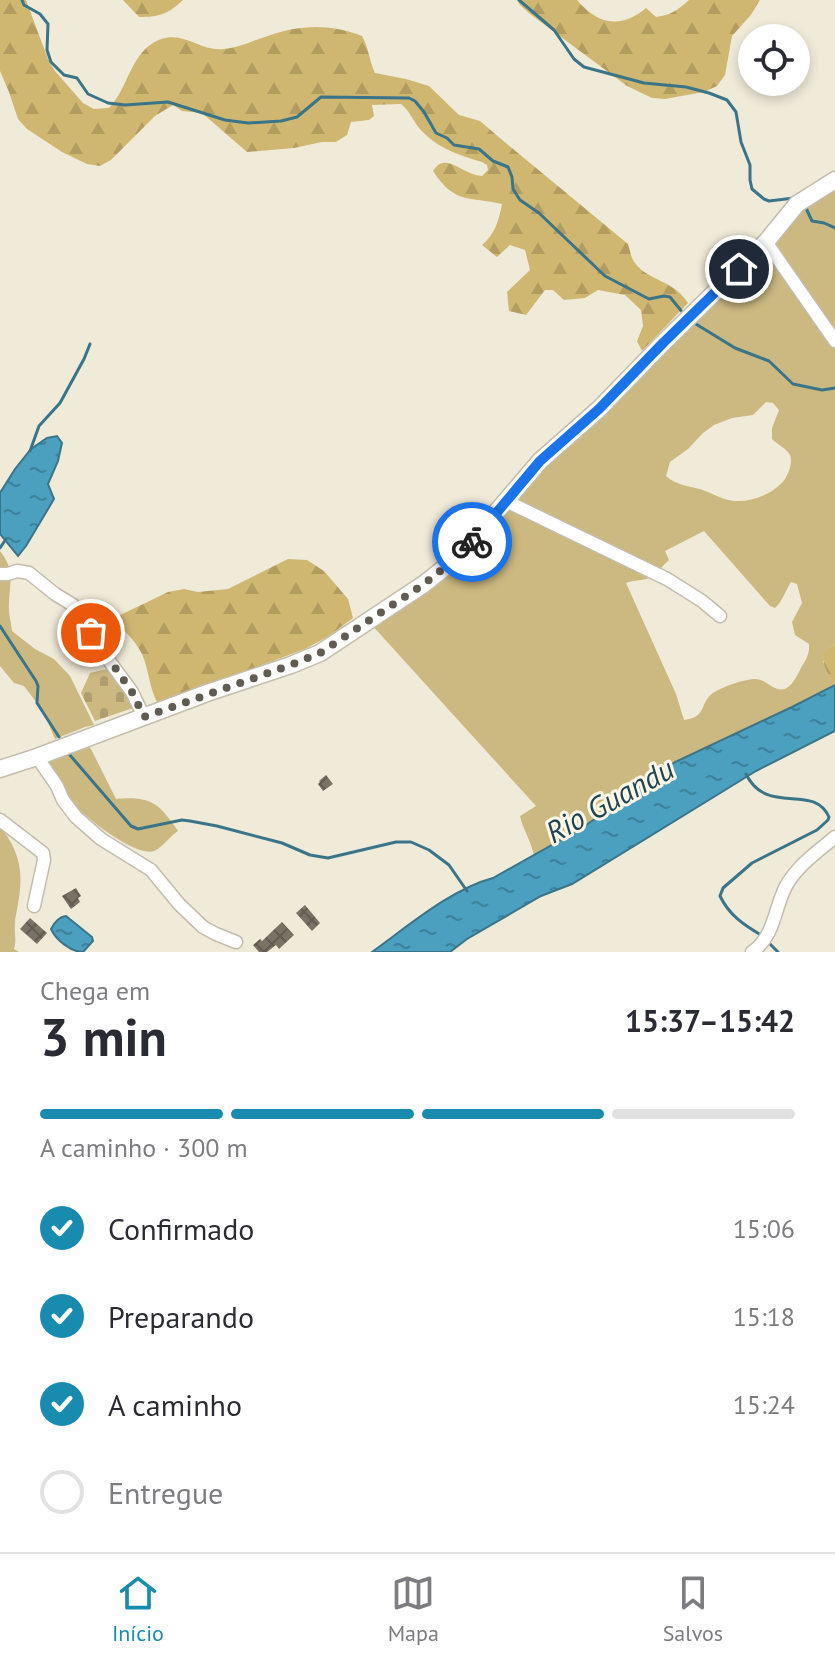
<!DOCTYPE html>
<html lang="pt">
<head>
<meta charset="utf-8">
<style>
	:root { --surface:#fff; --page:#f7f7f7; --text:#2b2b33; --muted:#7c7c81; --line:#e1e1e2; --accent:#188baf }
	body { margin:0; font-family:"PT Sans",sans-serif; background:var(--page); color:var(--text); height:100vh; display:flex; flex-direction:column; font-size:30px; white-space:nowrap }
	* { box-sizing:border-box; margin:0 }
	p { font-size:26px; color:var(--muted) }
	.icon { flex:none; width:44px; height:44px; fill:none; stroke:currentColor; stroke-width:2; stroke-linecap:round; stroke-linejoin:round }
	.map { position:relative; height:952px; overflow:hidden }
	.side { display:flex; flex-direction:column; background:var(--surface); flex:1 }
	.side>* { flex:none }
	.controls { position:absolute; left:738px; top:24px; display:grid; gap:16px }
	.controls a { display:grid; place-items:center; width:72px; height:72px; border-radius:50%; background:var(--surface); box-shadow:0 4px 12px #0003; font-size:40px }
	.pin { position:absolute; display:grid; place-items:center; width:68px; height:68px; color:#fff; margin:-34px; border:4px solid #fff; border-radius:50%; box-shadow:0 2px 8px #0007 }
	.courier { position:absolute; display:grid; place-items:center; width:80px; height:80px; margin:-40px; border:6px solid #1a73e8; border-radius:50%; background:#fff; color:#222; box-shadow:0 2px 10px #0007 }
	.headline em { font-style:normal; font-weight:800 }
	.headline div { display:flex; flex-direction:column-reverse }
	.headline { display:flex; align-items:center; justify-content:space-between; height:136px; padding:0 40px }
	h1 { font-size:52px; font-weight:800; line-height:60px }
	.bar { display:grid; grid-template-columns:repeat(4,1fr); gap:12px 8px; align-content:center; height:96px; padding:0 40px }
	.bar i { height:10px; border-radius:6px; background:var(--line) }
	.bar .selected { background:var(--accent) }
	.bar p { grid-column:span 4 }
	ol { padding:0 40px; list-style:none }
	li { display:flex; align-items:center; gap:24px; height:88px }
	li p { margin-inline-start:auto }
	li .icon { padding:8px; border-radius:50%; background:var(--accent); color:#fff; stroke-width:4 }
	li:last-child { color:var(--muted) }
	li i { width:44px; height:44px; border:4px solid var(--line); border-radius:50% }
	.menu { display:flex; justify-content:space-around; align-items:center; height:112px; border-top:2px solid var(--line); background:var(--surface); font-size:22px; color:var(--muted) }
	.menu a { display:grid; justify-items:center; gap:4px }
	.menu .selected { color:var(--accent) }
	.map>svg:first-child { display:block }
</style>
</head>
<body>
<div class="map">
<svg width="835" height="952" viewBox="0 0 835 952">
	<defs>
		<pattern id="forest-firs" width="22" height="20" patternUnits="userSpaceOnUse" patternTransform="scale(2)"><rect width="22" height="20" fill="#d0b771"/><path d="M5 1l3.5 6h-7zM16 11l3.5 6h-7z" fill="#b29c60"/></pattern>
		<pattern id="cemetery-stones" width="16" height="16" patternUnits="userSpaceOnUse" patternTransform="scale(2)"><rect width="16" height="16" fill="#ccb982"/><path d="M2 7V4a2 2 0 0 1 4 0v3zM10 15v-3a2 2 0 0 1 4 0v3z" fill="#ae9e6f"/></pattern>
		<pattern id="water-ripples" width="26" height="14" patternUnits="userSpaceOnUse" patternTransform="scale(2)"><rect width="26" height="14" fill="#4b9fbf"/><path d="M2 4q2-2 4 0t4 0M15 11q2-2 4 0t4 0" fill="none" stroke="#3d8099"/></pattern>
		<pattern id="building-cross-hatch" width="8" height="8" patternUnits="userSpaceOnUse" patternTransform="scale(2)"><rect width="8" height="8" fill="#787364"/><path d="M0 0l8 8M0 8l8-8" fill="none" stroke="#615d51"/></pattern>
	</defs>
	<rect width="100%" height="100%" fill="#f0ead9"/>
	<g fill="#ccb982" fill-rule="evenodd">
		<path d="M833 189 835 190V645L829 648 823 662 835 685 792 707 534 856C531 840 523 830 520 816L536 806 370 623 380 622 461 568 527 483 711 305 773 249 802 208ZM766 402 773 403 779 410 772 428V439C777 444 787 449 790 455 793 463 789 472 785 479 775 493 753 502 736 501 724 501 712 493 700 489 688 486 676 485 666 476L670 462 688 449 703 433 714 425 732 418 753 415ZM704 531 770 606 775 608C783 601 785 591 791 582L797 584 802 603 792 622 795 635 809 644C810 657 804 661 799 672 781 708 770 677 754 679 742 680 729 685 718 690 697 700 710 717 684 720L676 694 626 583C633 580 639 581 647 579 656 576 662 566 669 560L665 551Z"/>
		<path d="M0 551C15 570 10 581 9 603 8 612 11 622 12 631L35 649 54 659 70 676 94 725 85 727 55 739 43 711 24 686 14 683 0 666Z"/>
		<path d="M85 741 91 749 116 799C151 796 159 803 178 831 170 836 162 848 154 851 136 857 87 819 75 805 64 792 51 774 48 756Z"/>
		<path d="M0 826C20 852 24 873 18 904 17 911 15 917 15 923 14 933 17 940 14 949L19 952H0Z"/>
	</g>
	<g fill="url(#forest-firs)">
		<path d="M0 0H26L48 59 55 71 83 103 94 109 109 108C127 90 130 57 153 43 181 26 198 52 224 49 238 48 252 41 265 37 297 25 329 23 362 36 369 48 369 60 375 73L406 79 429 86 459 115 480 121 507 144 628 244C630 249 631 259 635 263 648 281 674 280 688 303L642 351 637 341 643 326 641 310 625 295 598 290 585 298 564 300 553 290H545L526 315 509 311 507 292 530 270 525 250 510 245 497 257 482 245C495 234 499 220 502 204 469 196 455 205 433 171 446 150 462 175 482 176L488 170 487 165 482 162C458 155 437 148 420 129 413 121 410 111 401 104L372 105 374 116 369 120 351 122 347 135 336 142H322L294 148 247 152 202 113 182 111 173 105 155 116 111 160 100 166 87 164 62 152 27 129 18 119 9 92 0 71Z"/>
		<path d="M123 0H183C168 14 160 17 139 17Z"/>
		<path d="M517 0H577C598 25 621 29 646 8L656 17C671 15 678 10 689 0H760L750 16 732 36 725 75 717 86 704 92 665 99 652 98 627 86 530 14 520 5Z"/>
		<path d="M288 559 307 560 324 571 348 599 353 618 329 636 305 649 158 704C149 688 149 670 142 654 135 640 123 629 112 619L168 592 184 589 198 592 228 589Z"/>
		<path d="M835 645V685C827 671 813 653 835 645Z"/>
	</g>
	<path fill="url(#cemetery-stones)" d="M111 668 133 708 95 721 81 693 90 673Z"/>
	<g fill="url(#water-ripples)" stroke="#3a7489" stroke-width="2">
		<path d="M57 436 62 443 58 461 48 484 54 499 26 546 18 556 0 534V493L15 469 31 449 47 438Z"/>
		<path d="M835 685V731L756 771 572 884 541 896 467 939 450 952H372C407 927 451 889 493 878L582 828 675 762 792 707Z"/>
		<path d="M66 916 92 937 93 941 83 952C71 952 56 940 51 929 54 923 59 917 66 916Z"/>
	</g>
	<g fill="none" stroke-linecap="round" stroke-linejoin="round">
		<g stroke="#3a7489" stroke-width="3">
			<path d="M22 0 24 5 40 14 48 24 47 50 51 62 64 75 77 78 88 94 108 103 125 105 168 102 225 120 248 123 281 121 297 117 321 97 409 98 415 101 424 112 436 133 447 138 454 145 479 149 493 161 508 167 512 177 513 189 520 200 539 213 605 276 649 299 664 296 670 297 683 313"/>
			<path d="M519 0 554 30 574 59 584 67 644 83 686 87 709 93 727 100 736 112 741 142 750 165V180L752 189 764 199 769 201 794 198"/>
			<path d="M805 206 812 221 824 223 835 228"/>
			<path d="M691 321 735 348 769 361 793 384 822 390 835 388"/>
			<path d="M30 451 39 426 60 403 84 359 90 344"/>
			<path d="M0 548 6 539"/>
			<path d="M0 626 36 681 38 686 37 703 59 737"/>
			<path d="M69 754 131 826 138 829 182 820 190 821 217 826 282 843 310 855 328 858 396 842H411L429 850 449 865 467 891"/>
			<path d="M746 774C767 817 813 782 829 817L828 820 817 830 752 863 723 888 720 896C729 915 744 925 761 935"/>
			<path d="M770 944 778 952"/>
		</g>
	</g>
	<g fill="url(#building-cross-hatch)">
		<path d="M326 775 333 784 323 791 318 784 320 782 319 781Z"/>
		<path d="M76 888 81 896 78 898 80 902 71 909 62 896Z"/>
		<path d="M305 905 320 923 312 931 296 913Z"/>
		<path d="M30 918 47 933 37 944 20 929Z"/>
		<path d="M282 922 294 935 279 949 276 945 267 952H259L253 945 260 939 262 941Z"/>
	</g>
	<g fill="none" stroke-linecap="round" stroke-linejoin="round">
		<g stroke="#c3bdad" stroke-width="15">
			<g id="minor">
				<path d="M766 242 835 341"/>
				<path d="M506 501 667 579 702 601 720 616"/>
				<path d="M0 574H8L17 571 29 573 55 594 73 605 110 662 132 692 144 717"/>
				<path d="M37 757 57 786 63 800 76 817 101 839 151 870 179 904 203 927 216 934 236 942"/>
				<path d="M0 820 43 853 44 860 34 906"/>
				<path d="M752 952C775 936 774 909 786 886 797 866 817 852 835 837"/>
			</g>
		</g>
		<g stroke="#c3bdad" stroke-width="19">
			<path id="major" d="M0 769 37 757 207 693 291 665 320 653 424 584 458 557 540 461 599 409 663 343 766 242 797 204 835 180"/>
		</g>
		<use href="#minor" stroke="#fff" stroke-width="12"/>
		<use href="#major" stroke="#fff" stroke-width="16"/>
	</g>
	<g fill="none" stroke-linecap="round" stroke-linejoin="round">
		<path stroke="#605c53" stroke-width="8" stroke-dasharray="0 14.4" d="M91 633 132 692 144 717 291 665 320 653 424 584 458 557 472 542"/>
		<path stroke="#1a73e8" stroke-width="10" d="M472 542 540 461 599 409 663 343 739 269"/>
	</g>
	<g text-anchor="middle" stroke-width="6" stroke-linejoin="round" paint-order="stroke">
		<g font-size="30" font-style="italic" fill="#1f4553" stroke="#fdf7e7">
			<text transform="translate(610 801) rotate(-29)" y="10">Rio Guandu</text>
		</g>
	</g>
</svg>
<div class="controls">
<a><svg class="icon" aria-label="locate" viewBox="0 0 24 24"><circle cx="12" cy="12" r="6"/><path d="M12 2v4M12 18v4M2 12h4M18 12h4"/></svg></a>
</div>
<div class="pin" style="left:91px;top:633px;background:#ea580c"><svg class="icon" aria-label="bag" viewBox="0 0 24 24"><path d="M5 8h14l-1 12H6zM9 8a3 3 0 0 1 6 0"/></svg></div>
<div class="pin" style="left:739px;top:269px;background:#1f2937"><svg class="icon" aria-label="home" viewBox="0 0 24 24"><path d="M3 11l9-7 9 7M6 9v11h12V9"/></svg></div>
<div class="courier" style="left:472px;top:542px"><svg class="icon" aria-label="bike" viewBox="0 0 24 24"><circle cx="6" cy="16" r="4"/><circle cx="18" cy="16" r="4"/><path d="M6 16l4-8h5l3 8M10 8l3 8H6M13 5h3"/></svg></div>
</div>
<section class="side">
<div class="headline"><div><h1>3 min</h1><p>Chega em</p></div><em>15:37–15:42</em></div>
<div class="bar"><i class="selected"></i><i class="selected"></i><i class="selected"></i><i></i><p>A caminho · 300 m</p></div>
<ol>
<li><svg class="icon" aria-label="check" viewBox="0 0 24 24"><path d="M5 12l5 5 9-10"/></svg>Confirmado<p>15:06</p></li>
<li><svg class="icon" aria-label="check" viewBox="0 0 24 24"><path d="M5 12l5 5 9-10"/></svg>Preparando<p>15:18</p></li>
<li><svg class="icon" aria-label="check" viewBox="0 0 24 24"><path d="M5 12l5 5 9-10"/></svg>A caminho<p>15:24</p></li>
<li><i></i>Entregue</li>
</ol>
</section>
<nav class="menu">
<a class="selected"><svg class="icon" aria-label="home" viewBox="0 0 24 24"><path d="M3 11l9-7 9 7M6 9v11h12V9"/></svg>Início</a>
<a><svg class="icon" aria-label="map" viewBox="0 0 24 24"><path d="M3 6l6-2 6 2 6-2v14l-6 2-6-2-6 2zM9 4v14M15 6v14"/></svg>Mapa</a>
<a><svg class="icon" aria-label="saved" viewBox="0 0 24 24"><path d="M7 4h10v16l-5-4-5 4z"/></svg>Salvos</a>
</nav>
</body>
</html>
